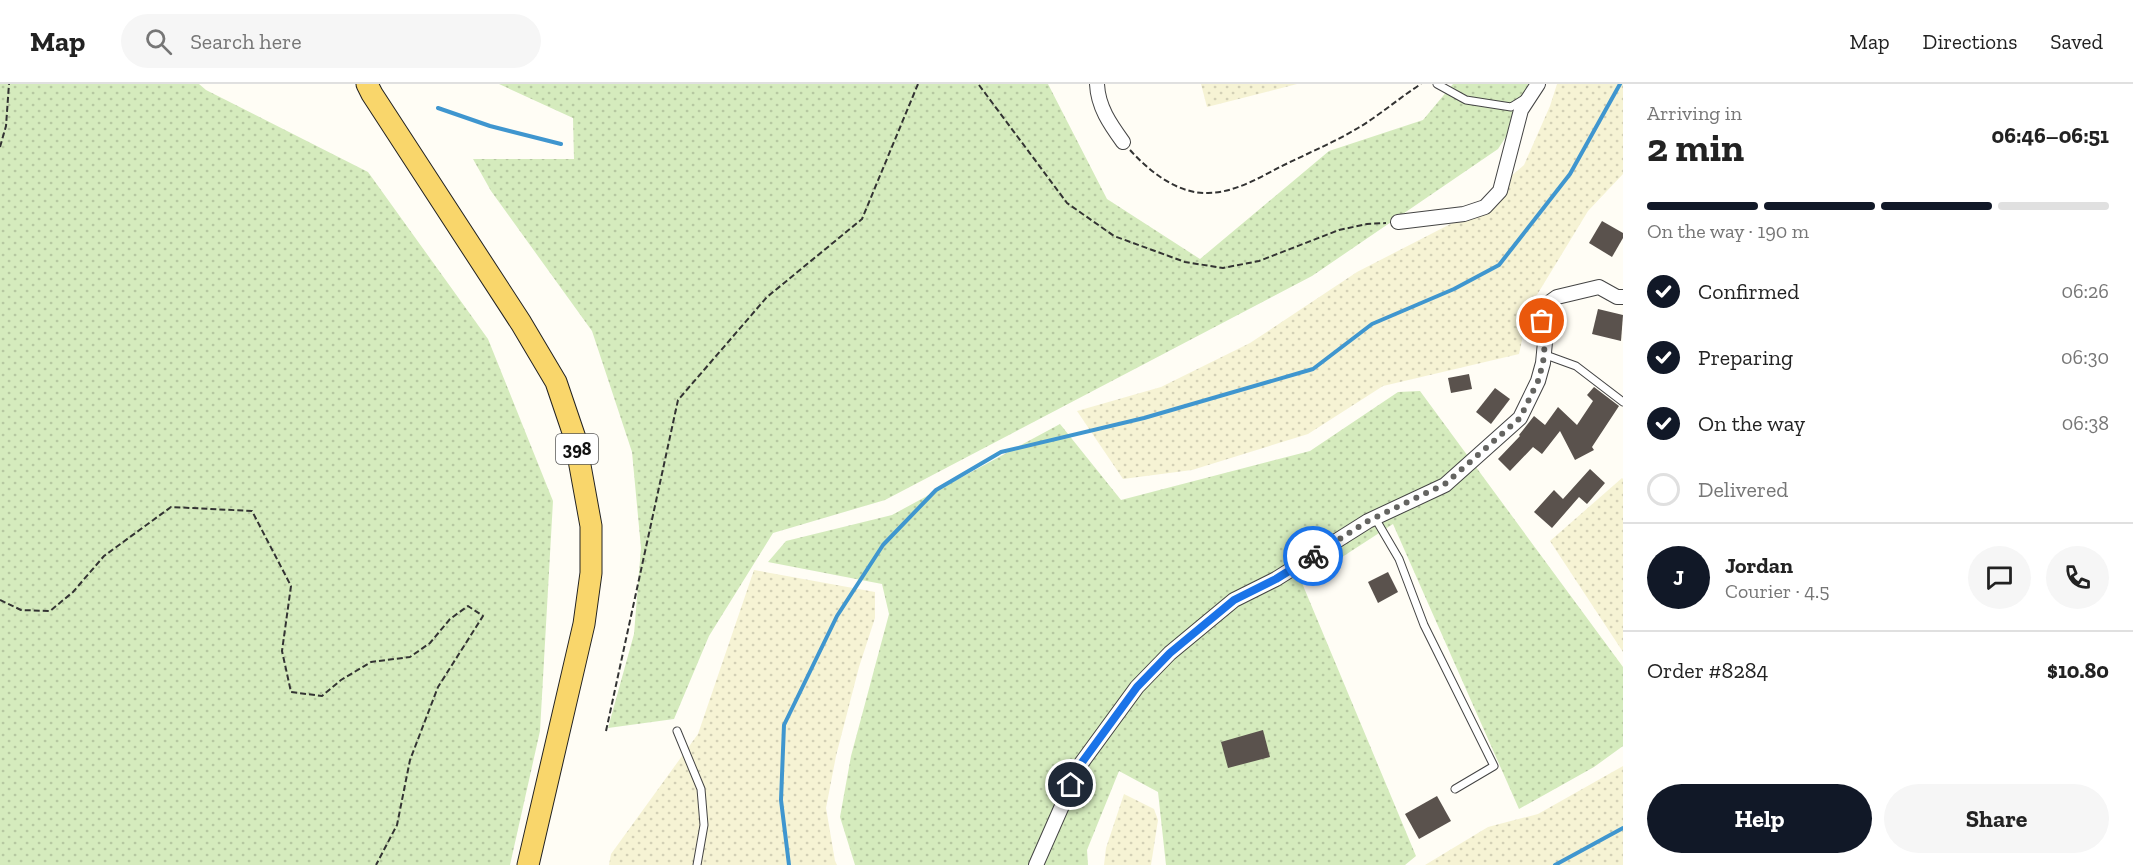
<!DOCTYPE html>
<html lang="en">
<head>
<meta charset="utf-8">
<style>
	:root { --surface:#fff; --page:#f6f6f6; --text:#222; --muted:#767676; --line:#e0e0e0; --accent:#111827 }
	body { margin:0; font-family:"Zilla Slab",serif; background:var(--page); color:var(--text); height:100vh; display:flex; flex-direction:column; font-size:22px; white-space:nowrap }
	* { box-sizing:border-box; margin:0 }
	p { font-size:20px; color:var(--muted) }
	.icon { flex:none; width:33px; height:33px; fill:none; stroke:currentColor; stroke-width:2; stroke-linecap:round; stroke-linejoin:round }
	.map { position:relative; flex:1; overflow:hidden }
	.details { display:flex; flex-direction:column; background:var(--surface); width:510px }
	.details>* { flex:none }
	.pin { position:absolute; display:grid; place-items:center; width:51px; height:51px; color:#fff; margin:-26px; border:3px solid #fff; border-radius:50%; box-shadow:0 2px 6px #0007 }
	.courier { position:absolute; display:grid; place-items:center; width:60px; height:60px; margin:-30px; border:4px solid #1a73e8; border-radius:50%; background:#fff; color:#222; box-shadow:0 2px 8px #0007 }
	.head em { font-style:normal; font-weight:700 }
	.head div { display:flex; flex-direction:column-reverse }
	.head { display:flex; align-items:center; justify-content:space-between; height:102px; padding:0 24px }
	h1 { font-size:39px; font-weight:700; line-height:45px }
	.bar { display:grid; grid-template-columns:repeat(4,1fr); gap:9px 6px; align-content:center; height:72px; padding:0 24px }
	.bar i { height:8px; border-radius:4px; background:var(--line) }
	.bar .current { background:var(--accent) }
	.bar p { grid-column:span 4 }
	.line { display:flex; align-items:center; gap:15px; padding:0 24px; border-top:2px solid var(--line) }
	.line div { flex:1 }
	.round { display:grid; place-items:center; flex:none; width:63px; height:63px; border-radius:32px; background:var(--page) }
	ol { padding:0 24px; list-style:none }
	li { display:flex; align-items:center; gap:18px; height:66px }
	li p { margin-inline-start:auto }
	li .icon { padding:6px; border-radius:50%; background:var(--accent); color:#fff; stroke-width:4 }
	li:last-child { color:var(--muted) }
	li i { width:33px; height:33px; border:3px solid var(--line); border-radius:50% }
	.cta { display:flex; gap:12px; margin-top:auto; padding:12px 24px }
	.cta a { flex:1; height:69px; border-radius:36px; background:var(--accent); color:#fff; font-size:24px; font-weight:700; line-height:69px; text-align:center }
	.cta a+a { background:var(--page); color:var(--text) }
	header { display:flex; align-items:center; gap:36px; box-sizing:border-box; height:84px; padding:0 30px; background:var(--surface); border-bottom:2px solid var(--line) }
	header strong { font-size:28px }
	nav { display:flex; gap:33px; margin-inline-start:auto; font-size:21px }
	.search { width:420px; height:54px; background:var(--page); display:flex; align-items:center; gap:15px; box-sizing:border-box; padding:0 21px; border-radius:33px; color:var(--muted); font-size:22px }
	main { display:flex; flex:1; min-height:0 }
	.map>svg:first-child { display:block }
</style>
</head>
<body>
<header>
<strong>Map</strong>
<div class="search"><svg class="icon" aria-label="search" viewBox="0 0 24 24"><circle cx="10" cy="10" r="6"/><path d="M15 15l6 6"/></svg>Search here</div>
<nav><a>Map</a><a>Directions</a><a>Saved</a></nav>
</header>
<main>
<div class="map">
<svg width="1623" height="781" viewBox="0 0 1623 781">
	<defs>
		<pattern id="farmland-dots" width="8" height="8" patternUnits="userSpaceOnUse" patternTransform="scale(1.5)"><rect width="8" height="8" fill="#f6f3d4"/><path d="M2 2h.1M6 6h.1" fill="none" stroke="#d2cfb5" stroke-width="1.8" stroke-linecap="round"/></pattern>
		<pattern id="green-dots" width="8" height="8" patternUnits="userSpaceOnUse" patternTransform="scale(1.5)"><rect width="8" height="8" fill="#d5ebbd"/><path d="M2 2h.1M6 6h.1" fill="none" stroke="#b6c8a1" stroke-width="1.8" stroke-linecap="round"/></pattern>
	</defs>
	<rect width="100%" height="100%" fill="#fffdf5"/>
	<g fill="url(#farmland-dots)">
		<path d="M1201 0H1297L1207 23Z"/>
		<path d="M1557 0H1623V90L1588 127 1529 224 1519 270 1383 302 1308 350 1192 386 1123 395 1077 327 1161 303 1250 259 1357 188 1464 133 1524 81 1550 22Z"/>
		<path d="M1622 394 1623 395V568L1550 457Z"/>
		<path d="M754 486 875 508V534L859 583 836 672 826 724 835 777 837 781H609L611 770 698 650Z"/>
		<path d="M1623 682V781H1425L1488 743 1538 730Z"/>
		<path d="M1124 710 1154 725 1158 736 1151 781H1104L1106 764Z"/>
	</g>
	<g fill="url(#green-dots)">
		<path d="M0 0H199L206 6 368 88 488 255 553 417 540 647 510 781H0Z"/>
		<path d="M499 0H1048L1107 115 1200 175 1329 67 1423 36 1453 0H1540L1498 65 1312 192 885 416 773 449 709 552 674 635 608 644 634 550 641 464 632 368 592 247 491 107 473 75H574L573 34Z"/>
		<path d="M1420 307 1623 583V662L1594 683 1519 725 1393 440 1302 499 1416 772 1405 781H1166L1158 708 1119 687 1087 766 1088 781H855L840 733 851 672 889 530 882 500 768 478 786 457 892 431 1060 340 1121 416 1310 367 1398 308Z"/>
	</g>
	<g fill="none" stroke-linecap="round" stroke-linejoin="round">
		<g stroke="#3f96cf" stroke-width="4">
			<path d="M438 24 490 42 561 60"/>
			<path d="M789 781 781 716 784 641 837 532 883 461 936 406 1001 368 1144 334 1313 285 1372 240 1454 205 1499 181 1570 90 1620 0"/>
			<path d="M1555 781 1623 744"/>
		</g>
	</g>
	<g fill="#5a524d">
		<path d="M1602 137 1623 149V154L1612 173 1589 159Z"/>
		<path d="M1598 225 1623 231 1621 257 1592 250Z"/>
		<path d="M1469 290 1472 305 1451 309 1448 294Z"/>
		<path d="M1594 303 1619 322 1592 363 1594 366 1575 376 1560 347 1542 370 1533 363 1510 387 1498 375 1520 352 1519 351 1534 332 1545 341 1558 323 1577 341 1593 317 1587 311Z"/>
		<path d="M1495 304 1510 315 1491 340 1476 328Z"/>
		<path d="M1590 385 1605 399 1587 420 1579 413 1552 444 1534 428 1554 406 1563 415Z"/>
		<path d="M1388 488 1398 508 1378 519 1368 498Z"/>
		<path d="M1263 646 1270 673 1228 684 1221 658Z"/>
		<path d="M1437 712 1451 737 1419 755 1405 730Z"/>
	</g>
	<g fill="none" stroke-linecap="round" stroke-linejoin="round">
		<g stroke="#444" stroke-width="9">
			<g id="service">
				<path d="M1437 0 1466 16 1511 23 1524 15"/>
				<path d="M1543 270 1576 282 1623 318"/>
				<path d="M1375 434 1399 475 1424 541 1494 682 1455 705"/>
				<path d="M677 647 701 705 704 741 697 781"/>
			</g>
		</g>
		<g stroke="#444" stroke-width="16">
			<g id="minor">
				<path d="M1097 0C1098 23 1110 40 1123 58"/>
				<path d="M1398 138 1464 130 1485 123 1500 107 1521 26 1538 0"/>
				<path d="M1036 781 1080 681 1137 603 1170 569 1234 516 1276 495 1368 437 1445 401 1520 334 1538 297 1543 279 1545 258 1543 223 1557 213 1599 203 1617 213H1623"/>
			</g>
		</g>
		<g stroke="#222" stroke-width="23">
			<path id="primary" d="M367 0 372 10 521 239 556 298 575 354 591 442V489L584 540 528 781"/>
		</g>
		<g stroke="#333" stroke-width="2" stroke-dasharray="6 3" stroke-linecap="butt">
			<path d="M979 1 1067 119 1114 152 1185 178 1223 184 1259 177 1339 146 1367 140 1386 139"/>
			<path d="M0 63 6 42 9 0"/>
			<path d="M1130 66C1149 87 1177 110 1208 109 1233 109 1259 94 1280 83 1306 70 1333 59 1358 44 1380 31 1399 14 1421 0"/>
			<path d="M0 516 21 526 50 527 73 508 104 472 171 423 252 427 291 502 282 567 291 608 322 612 341 596 371 578 410 573 430 559 450 535 468 522 483 532 438 603 410 676 397 741 376 781"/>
			<path d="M606 647 678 316 767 213 862 135 918 0"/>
		</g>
		<use href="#service" stroke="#fff" stroke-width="7"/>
		<use href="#minor" stroke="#fff" stroke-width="14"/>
		<use href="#primary" stroke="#f9d66b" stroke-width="21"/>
	</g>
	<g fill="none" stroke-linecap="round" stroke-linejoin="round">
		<path stroke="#646461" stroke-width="6" stroke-dasharray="0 10.8" d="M1313 472 1368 437 1445 400 1520 334 1538 297 1543 279 1545 258 1542 237"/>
		<path stroke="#1a73e8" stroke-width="8" d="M1071 701 1080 681 1137 603 1170 569 1234 516 1276 495 1313 472"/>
	</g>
	<g text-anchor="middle" stroke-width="6" stroke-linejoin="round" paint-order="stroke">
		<rect fill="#fff" stroke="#585858" stroke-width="1.5" x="556" y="350" width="42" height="30" rx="4.5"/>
		<g font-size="18" font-weight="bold" fill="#111">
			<text x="577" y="371">398</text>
		</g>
	</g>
</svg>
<div class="pin" style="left:1542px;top:237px;background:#ea580c"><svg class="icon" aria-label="bag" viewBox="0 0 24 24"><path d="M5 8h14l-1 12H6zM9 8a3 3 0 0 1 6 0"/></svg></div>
<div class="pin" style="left:1071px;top:701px;background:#1f2937"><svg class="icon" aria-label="home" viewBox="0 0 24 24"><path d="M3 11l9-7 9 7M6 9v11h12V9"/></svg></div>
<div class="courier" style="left:1313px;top:472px"><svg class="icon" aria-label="bike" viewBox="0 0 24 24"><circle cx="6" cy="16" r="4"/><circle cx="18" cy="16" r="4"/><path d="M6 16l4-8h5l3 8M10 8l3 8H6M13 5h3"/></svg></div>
</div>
<section class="details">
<div class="head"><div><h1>2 min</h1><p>Arriving in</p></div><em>06:46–06:51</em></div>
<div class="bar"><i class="current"></i><i class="current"></i><i class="current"></i><i></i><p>On the way · 190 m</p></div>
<ol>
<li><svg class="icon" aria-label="check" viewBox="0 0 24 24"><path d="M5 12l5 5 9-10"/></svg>Confirmed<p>06:26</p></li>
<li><svg class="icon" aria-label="check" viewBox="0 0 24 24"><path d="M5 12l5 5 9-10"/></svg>Preparing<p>06:30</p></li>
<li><svg class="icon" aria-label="check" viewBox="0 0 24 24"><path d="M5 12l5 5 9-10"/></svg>On the way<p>06:38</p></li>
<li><i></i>Delivered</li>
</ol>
<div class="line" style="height:108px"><b class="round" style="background:var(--accent);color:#fff">J</b><div><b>Jordan</b><p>Courier · 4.5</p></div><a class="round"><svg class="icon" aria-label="chat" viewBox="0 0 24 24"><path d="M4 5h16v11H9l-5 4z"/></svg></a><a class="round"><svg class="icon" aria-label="phone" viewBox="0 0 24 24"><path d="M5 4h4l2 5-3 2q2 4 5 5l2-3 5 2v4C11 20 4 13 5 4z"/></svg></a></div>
<div class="line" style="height:78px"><div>Order #8284</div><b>$10.80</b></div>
<div class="cta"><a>Help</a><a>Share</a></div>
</section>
</main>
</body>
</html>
